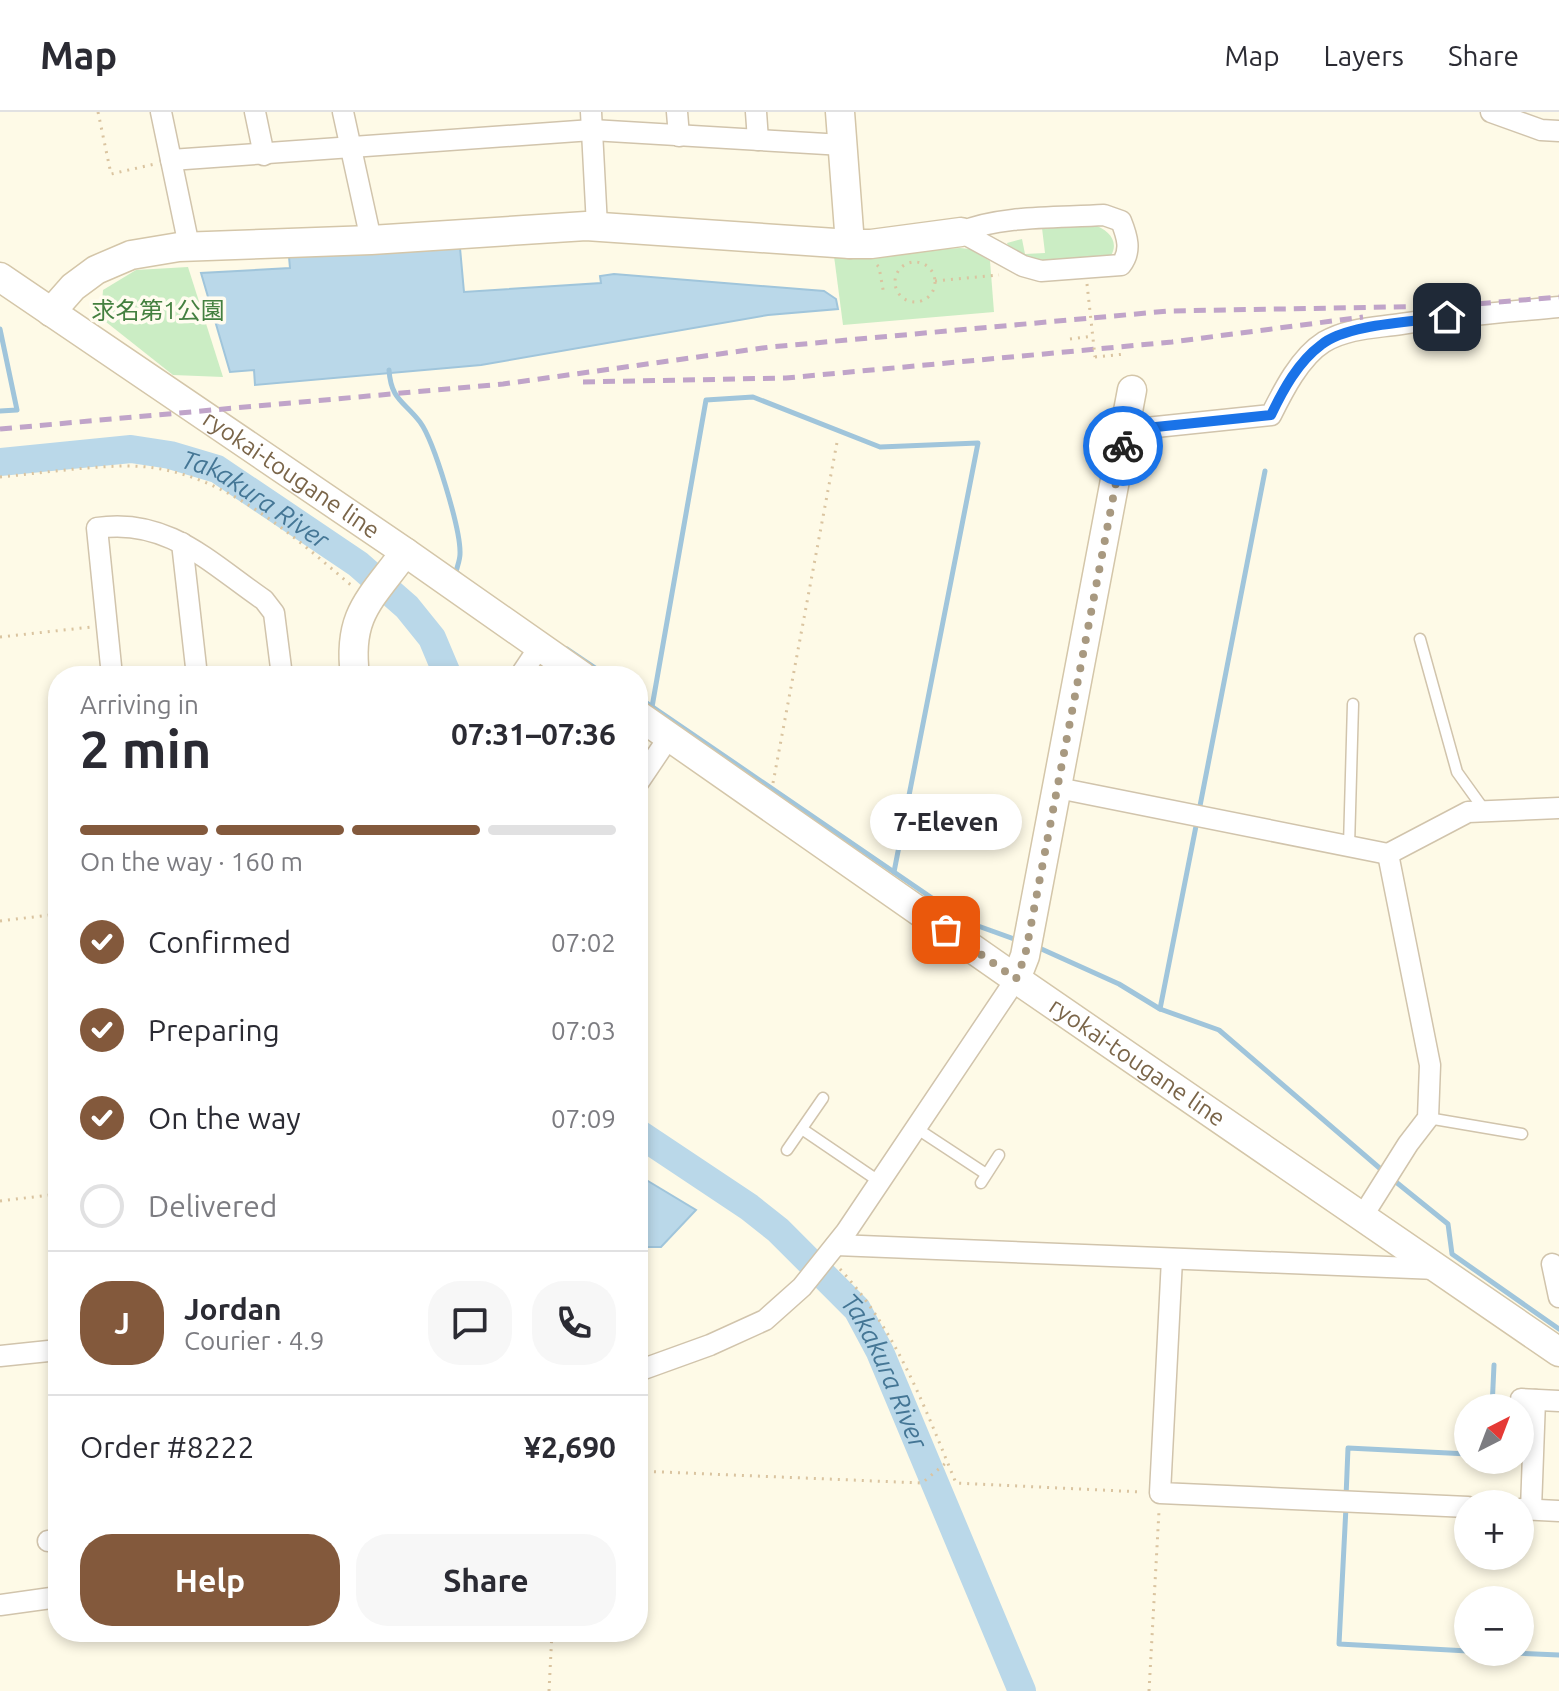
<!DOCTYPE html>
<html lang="en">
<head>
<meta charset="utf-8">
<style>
	:root { --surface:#fff; --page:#f7f7f7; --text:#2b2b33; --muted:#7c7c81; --line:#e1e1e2; --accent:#83593c }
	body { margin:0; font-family:Ubuntu,"Noto Sans JP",sans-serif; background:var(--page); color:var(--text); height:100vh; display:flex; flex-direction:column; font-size:30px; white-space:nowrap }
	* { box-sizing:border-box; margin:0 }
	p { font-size:26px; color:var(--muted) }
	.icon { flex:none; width:44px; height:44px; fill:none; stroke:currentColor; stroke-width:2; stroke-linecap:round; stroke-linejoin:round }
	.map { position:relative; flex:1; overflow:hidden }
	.side { position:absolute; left:48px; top:554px; width:600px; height:976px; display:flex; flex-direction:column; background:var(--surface); border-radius:32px; box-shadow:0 4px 12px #0003 }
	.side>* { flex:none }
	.needle { width:52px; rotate:42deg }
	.fabs { position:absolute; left:1454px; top:1282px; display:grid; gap:16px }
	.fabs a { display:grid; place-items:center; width:80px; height:80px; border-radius:50%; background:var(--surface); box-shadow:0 4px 12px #0003; font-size:40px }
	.pin { position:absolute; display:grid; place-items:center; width:68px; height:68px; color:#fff; margin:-34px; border-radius:16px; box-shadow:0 4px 12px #0006 }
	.courier { position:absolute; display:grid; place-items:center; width:80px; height:80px; margin:-40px; border:6px solid #1a73e8; border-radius:50%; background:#fff; color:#222; box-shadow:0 2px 10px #0007 }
	.bubble { position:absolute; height:56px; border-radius:28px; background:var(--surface); box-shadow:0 4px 12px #0003; font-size:26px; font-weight:700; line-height:56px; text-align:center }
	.summary em { font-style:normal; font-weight:700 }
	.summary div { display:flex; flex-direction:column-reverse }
	.summary { display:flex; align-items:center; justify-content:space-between; height:136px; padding:0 32px }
	h1 { font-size:52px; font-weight:700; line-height:60px }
	.bar { display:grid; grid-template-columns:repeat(4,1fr); gap:12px 8px; align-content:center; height:96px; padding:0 32px }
	.bar i { height:10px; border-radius:6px; background:var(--line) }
	.bar .current { background:var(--accent) }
	.bar p { grid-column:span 4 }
	.line { display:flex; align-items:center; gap:20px; padding:0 32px; border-top:2px solid var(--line) }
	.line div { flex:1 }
	.round { display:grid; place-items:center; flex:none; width:84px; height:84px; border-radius:32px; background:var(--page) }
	ol { padding:0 32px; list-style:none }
	li { display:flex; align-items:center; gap:24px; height:88px }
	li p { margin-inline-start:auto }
	li .icon { padding:8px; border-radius:50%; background:var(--accent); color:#fff; stroke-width:4 }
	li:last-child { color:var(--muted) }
	li i { width:44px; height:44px; border:4px solid var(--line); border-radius:50% }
	.button { display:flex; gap:16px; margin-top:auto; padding:16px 32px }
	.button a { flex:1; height:92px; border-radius:32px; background:var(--accent); color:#fff; font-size:32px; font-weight:700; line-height:92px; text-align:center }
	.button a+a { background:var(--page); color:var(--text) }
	header { display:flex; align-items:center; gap:48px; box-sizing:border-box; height:112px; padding:0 40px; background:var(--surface); border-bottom:2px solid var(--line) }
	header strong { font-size:38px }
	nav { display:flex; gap:44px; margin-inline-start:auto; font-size:28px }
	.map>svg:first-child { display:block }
</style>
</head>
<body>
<header>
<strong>Map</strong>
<nav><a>Map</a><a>Layers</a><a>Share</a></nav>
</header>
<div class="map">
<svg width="1559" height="1579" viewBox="0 0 1559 1579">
	<rect width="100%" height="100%" fill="#fefae7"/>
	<g fill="#cbedc4">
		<path d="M1092 112C1112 119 1122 133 1106 150L1036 151 1009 136 1007 131 1022 127 1025 142 1045 141 1042 116Z"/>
		<path d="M960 136 970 137 990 149 994 200 843 213 834 144Z"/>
		<path d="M188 155 223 265 173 263 101 206 103 178 136 158Z"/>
	</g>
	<g fill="#bad8e9" stroke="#a0c5db" stroke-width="2">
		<path d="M460 136 464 180 601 171 600 164 614 162 824 179 836 187 838 197 768 203 481 253 255 273 254 258 230 260 201 161 290 156 289 145Z"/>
		<path d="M638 1063 696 1098 661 1135H638Z"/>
	</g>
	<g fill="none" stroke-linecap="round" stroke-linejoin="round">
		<g stroke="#a0c5db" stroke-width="5">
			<path d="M0 217 17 298 0 299"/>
			<path d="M389 258C391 288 404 289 420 310 434 329 461 418 460 442 460 448 457 455 456 460L460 463"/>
			<path d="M567 537 607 564"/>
			<path d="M638 585 967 810 1020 829"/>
			<path d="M652 595 706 288 753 285 880 335 978 331 894 760"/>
			<path d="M1199 699 1265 359"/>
			<path d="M1037 835 1119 872 1160 897 1197 709"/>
			<path d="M1160 897 1219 918 1383 1059"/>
			<path d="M1391 1066 1448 1112 1452 1142 1559 1217"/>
			<path d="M1492 1296 1494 1253"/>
			<path d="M1346 1385 1348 1336 1468 1342"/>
			<path d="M1346 1395 1339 1532 1468 1539"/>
			<path d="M1494 1540 1559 1543"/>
		</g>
		<g stroke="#bad8e9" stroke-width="28">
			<path id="s1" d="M0 350 131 337 170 343 217 357 358 452 407 495 432 526 448 564"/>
			<path id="s2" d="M638 1021 749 1095 778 1118 857 1197 880 1240 1022 1579"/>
		</g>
		<g stroke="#d1c4ac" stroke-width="13">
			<g id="lane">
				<path d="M1420 527 1457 660 1485 699"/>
				<path d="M1349 734 1353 592"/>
				<path d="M1428 1006 1522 1022"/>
				<path d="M916 1016 986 1062"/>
				<path d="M802 1017 880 1070"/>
				<path d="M787 1038 823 986"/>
				<path d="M981 1071 999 1043"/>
			</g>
		</g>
		<g stroke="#d1c4ac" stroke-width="23">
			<g id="street">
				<path d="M161 0 189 134"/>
				<path d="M255 0 264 43"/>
				<path d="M343 0 371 128"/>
				<path d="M591 0 597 114"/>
				<path d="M677 0 679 24"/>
				<path d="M756 0 758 28"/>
				<path d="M1491 0 1541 18 1559 19"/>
				<path d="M171 48 592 18 843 33"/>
				<path d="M1104 103 1121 109C1127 124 1132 139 1121 153L1041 159 1023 154 961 120C1001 103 1060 106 1104 103Z"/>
				<path d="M1127 318 1271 303C1283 279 1300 245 1324 230 1348 216 1374 216 1401 212 1453 204 1506 200 1559 195"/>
				<path d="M182 431 197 564"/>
				<path d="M112 564 97 416C167 405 210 451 264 488L274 501 282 564"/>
				<path d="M520 564 540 534"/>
				<path d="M638 671 669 625"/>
				<path d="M1058 676 1388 742 1468 700 1559 696"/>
				<path d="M1362 1105 1408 1032 1428 1006 1430 953 1388 742"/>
				<path d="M836 1133 1437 1157"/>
				<path d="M1172 1147 1160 1381 1468 1395"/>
				<path d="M1552 1152 1559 1185"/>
				<path d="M0 1244 58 1238"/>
				<path d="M638 1259 710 1233 765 1208 802 1175 846 1120 1016 867"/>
				<path d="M1521 1287 1559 1289"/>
				<path d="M1520 1397 1559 1399"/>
				<path d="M1531 1397 1535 1288"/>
				<path d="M48 1429 58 1428"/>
				<path d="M0 1493 58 1485"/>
			</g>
		</g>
		<g stroke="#d4c6a9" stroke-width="31">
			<g id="secondary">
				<path d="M840 0 850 132"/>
				<path id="s3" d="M0 165 405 440 582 564"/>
				<path d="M51 200 73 175 96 158 131 143 179 135 371 128 586 114 850 132H871L961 120"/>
				<path d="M355 564C347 502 371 487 405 440"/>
				<path id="s4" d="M638 603 1016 867 1559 1240"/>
				<path d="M1016 867 1025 844 1132 278"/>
			</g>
		</g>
		<g stroke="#dac4a0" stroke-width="3" stroke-dasharray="2 6" stroke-linecap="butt">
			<path d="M98 0 111 62 155 52"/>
			<circle cx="915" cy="170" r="20"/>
			<path d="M877 153 879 155 884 183"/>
			<path d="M935 169 999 163"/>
			<path d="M1070 227 1093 224"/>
			<path d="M1095 245 1125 242"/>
			<path d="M0 365C41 361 82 355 123 354 215 352 286 418 352 474"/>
			<path d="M0 525 91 515"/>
			<path d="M773 671 838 325"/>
			<path d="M0 809 58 802"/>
			<path d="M0 1089 58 1082"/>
			<path d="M840 1157C897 1219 924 1294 956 1371L1142 1380"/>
			<path d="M638 1359 922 1371 947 1350"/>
			<path d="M549 1579 552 1520"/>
			<path d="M1149 1579 1159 1399"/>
		</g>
		<use href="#lane" stroke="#fff" stroke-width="10"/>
		<use href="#street" stroke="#fff" stroke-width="20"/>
		<use href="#secondary" stroke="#fff" stroke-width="28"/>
		<g stroke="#c0a4c9" stroke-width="5" stroke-dasharray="12 8" stroke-linecap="butt">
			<path d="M1439 195 1559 185"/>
			<path d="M583 270 786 266 1172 230 1363 205"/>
			<path d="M0 317 503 272 770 235 1169 199 1447 194"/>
		</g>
		<path stroke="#dac4a0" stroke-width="3" stroke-dasharray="2 6" stroke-linecap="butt" d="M1087 172 1095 245"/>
	</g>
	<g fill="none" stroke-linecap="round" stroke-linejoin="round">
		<path stroke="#a89980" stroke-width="8" stroke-dasharray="0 14.4" d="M946 818 1016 867 1025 844 1123 334"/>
		<path stroke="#1a73e8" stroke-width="10" d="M1123 334 1127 318 1271 303C1283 278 1298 250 1321 233 1346 212 1413 210 1447 205"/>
	</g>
	<g text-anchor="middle" stroke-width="7" stroke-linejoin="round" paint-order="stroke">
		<g font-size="24" fill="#448040" stroke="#fffcef">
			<text x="158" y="207">求名第1公園</text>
		</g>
		<g font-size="24" fill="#7a6549" stroke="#fffcef">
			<text dy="8" stroke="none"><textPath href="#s3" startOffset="352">ryokai-tougane line</textPath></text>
			<text dy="8" stroke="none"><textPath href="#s4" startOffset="608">ryokai-tougane line</textPath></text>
		</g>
		<g font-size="26" font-style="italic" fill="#447695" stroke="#fffcef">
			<text dy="9" stroke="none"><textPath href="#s1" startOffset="268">Takakura River</textPath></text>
			<text dy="9" stroke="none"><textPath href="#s2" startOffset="350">Takakura River</textPath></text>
		</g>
	</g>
</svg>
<div class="fabs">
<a><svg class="needle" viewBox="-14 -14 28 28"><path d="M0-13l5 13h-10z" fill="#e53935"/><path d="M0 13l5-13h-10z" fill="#7c7c81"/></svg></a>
<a>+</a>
<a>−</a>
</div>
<div class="pin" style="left:946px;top:818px;background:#ea580c"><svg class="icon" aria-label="bag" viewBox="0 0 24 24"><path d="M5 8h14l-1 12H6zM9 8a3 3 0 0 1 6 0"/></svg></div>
<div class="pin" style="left:1447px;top:205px;background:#1f2937"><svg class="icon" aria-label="home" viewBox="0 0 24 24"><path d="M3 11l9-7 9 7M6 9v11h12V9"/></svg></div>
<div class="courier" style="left:1123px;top:334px"><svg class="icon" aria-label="bike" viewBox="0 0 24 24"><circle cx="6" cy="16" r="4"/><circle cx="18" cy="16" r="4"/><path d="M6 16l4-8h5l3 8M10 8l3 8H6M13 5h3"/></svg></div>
<div class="bubble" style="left:870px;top:682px;width:152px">7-Eleven</div>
<section class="side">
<div class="summary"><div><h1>2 min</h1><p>Arriving in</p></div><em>07:31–07:36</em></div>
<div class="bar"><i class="current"></i><i class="current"></i><i class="current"></i><i></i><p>On the way · 160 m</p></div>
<ol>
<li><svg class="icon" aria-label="check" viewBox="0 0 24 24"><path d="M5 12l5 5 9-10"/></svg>Confirmed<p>07:02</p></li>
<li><svg class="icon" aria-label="check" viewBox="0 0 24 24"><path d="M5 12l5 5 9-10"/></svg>Preparing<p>07:03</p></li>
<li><svg class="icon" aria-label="check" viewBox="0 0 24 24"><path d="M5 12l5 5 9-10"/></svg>On the way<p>07:09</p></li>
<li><i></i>Delivered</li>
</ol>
<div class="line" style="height:144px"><b class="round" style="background:var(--accent);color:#fff">J</b><div><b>Jordan</b><p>Courier · 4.9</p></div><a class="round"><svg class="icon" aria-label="chat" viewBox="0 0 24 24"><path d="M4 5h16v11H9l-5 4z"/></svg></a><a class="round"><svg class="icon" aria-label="phone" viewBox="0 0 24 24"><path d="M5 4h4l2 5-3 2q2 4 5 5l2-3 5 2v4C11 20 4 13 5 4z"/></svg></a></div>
<div class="line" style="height:104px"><div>Order #8222</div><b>¥2,690</b></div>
<div class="button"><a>Help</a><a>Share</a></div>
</section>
</div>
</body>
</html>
